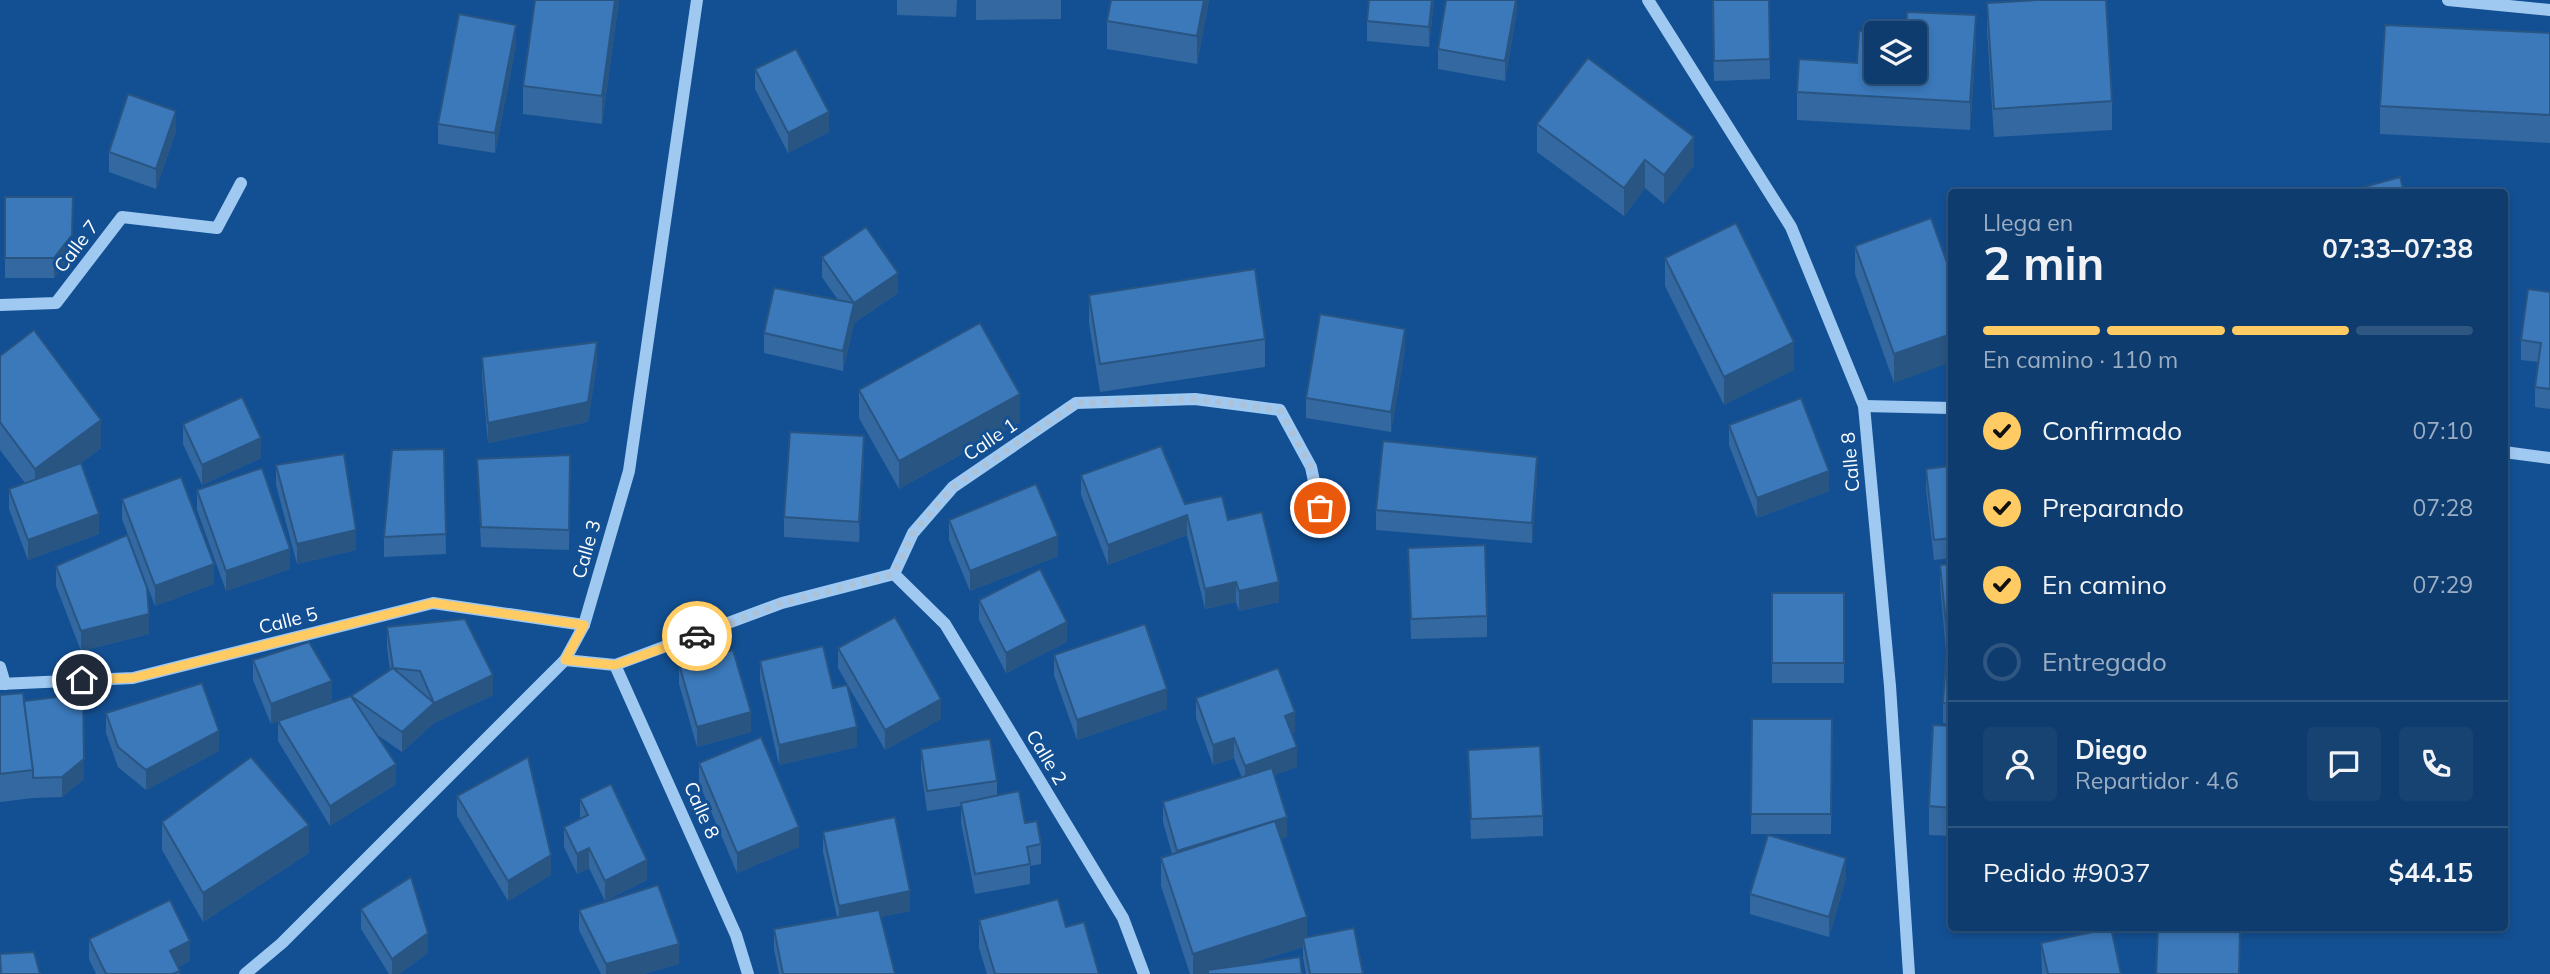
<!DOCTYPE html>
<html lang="es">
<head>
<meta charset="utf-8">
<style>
	:root { --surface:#0e3c6e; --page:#174373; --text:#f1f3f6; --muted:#9badc2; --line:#2e5681; --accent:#ffcb62 }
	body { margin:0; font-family:Mulish,sans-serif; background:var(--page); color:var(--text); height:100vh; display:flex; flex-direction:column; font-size:26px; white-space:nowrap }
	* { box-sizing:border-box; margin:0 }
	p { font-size:23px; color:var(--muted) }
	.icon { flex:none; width:38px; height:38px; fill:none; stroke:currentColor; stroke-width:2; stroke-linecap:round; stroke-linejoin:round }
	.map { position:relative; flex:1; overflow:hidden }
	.sheet { position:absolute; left:1948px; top:189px; width:560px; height:742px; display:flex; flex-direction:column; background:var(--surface); border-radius:7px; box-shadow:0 4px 10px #0003,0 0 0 2px var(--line) }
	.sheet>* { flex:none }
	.fabs { position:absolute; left:1864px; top:21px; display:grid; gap:14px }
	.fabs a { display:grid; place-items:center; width:63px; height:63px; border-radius:7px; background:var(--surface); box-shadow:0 4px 10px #0003,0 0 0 2px var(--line); font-size:35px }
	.pin { position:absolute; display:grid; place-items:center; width:60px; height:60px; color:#fff; margin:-30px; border:4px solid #fff; border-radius:50%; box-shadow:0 2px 7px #0007 }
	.courier { position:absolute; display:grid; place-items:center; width:70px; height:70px; margin:-35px; border:5px solid #ffcb62; border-radius:50%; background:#fff; color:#222; box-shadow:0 2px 9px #0007 }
	.summary em { font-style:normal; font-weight:700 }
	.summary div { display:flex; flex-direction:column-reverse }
	.summary { display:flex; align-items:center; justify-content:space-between; height:119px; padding:0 35px }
	h1 { font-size:46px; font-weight:700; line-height:52px }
	.bar { display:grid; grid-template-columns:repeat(4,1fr); gap:10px 7px; align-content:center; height:84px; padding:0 35px }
	.bar i { height:9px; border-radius:5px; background:var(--line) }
	.bar .active { background:var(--accent) }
	.bar p { grid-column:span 4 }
	.line { display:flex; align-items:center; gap:18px; padding:0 35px; border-top:2px solid var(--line) }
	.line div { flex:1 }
	.round { display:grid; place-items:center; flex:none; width:74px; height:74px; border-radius:7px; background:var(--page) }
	ol { padding:0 35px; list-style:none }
	li { display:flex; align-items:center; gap:21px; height:77px }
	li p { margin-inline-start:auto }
	li .icon { padding:7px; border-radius:50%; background:var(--accent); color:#111; stroke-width:4 }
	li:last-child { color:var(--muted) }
	li i { width:38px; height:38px; border:4px solid var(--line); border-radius:50% }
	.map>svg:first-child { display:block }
</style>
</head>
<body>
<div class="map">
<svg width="2550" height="974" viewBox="0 0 2550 974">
	<rect width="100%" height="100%" fill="#135093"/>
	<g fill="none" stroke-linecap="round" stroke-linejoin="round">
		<g stroke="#a0c9f2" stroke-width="12">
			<path d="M1648 0 1791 227 1864 406 1890 686 1909 974"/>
			<path d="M2448 0 2550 10"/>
			<path d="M0 305 56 303 122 217 217 228 241 183"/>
			<path d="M1864 406 1951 408"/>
			<path d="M2504 452 2550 458"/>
			<path d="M894 574 945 624 1123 918 1144 974"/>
			<path d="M565 660 615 665 782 603 894 574 913 533 953 487 1076 403 1195 399 1280 410 1311 467 1324 529"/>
			<path d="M615 665 736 935 748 974"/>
			<path d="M0 667 5 684"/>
			<path d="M0 684 133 678 433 603 584 625"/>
			<path d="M245 974 282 943 565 660 584 625 629 471 697 0"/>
		</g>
	</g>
	<g fill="#3368a1">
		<path d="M619 0 602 124 523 114V86Z"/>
		<path d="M897 0H957L956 17 897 15Z"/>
		<path d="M976 0H1061V19L976 20Z"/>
		<path d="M1111 0H1209L1197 64 1107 49V21Z"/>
		<path d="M1369 0H1434L1429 47 1367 41V21Z"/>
		<path d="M1517 0V10L1505 81 1438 69V49Z"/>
		<path d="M1712 0H1769L1770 79 1714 81Z"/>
		<path d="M1987 3 2112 101V130L1994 137 1987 31Z"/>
		<path d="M2550 33V143L2380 134V106Z"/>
		<path d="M1976 43 1970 130 1797 120V92Z"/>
		<path d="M516 45 495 153 438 144V124Z"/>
		<path d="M755 69 829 132 788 153 755 89Z"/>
		<path d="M1537 124 1694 165 1664 204 1645 188 1624 216 1537 152Z"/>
		<path d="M176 131 156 189 109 172V152Z"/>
		<path d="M5 197 72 255 54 278H5Z"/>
		<path d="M1931 218 1894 383 1855 274V246Z"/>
		<path d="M822 257 898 293 854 323 843 371 764 353V333L838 300 822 277Z"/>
		<path d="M1665 258 1794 370 1724 405 1665 286Z"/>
		<path d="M2550 292V409L2535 407V387L2538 362 2521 360V340Z"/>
		<path d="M1089 295 1265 339V367L1100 392 1089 323Z"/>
		<path d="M1405 349 1391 432 1306 418V398Z"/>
		<path d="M0 356 101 448 81 463 99 534 28 560 9 509V489L25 483 0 450Z"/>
		<path d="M482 357 597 362 588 422 488 443 482 377Z"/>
		<path d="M859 390 1020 422 899 489 859 418Z"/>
		<path d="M183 424 261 458 202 485 183 444Z"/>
		<path d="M1729 425 1829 491 1757 518 1729 445Z"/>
		<path d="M444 449 446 554 384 557V537Z"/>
		<path d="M570 455 569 550 481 547 477 459Z"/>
		<path d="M864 456 859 542 784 537V517Z"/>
		<path d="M276 465 356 550 297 564 276 485Z"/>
		<path d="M1951 466V558L1934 560 1926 489V469Z"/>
		<path d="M1081 475 1185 504 1228 520 1279 602 1239 611 1236 602 1205 609 1187 535 1108 565 1081 495Z"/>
		<path d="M1537 477 1532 543 1376 530V510Z"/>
		<path d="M197 490 290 569 226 591 197 510Z"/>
		<path d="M122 499 214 584 155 606 122 519Z"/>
		<path d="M949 520 1058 556 970 591 949 540Z"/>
		<path d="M1408 548 1487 616V637L1411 639Z"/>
		<path d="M1951 564V724L1943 723V703L1946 651 1940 585V565Z"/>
		<path d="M56 566 149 634 81 651 56 586Z"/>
		<rect x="1772" y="593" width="72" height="90"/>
		<path d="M979 600 1067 642 1006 673 979 620Z"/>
		<path d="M387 627 493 695 434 723 402 752 376 734 396 784 330 826 278 741V721L271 724 253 680V660L332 701 297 714 351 696 390 670 387 647Z"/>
		<path d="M838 648 941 719 885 750 838 668Z"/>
		<path d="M1054 655 1167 709 1077 740 1054 675Z"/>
		<path d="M760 661 833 688 857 747 779 765 760 681Z"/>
		<path d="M679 664 751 732 697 747 679 684Z"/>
		<path d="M0 695 24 701 84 779 62 797 33 798 0 802Z"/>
		<path d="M1196 698 1295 732 1291 734 1297 767 1274 775 1287 837 1281 838 1307 937 1363 974H1306L1303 958V947L1246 965 1302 974H1190L1161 886V858L1172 854 1163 822V802L1242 778 1234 758 1213 765 1196 718Z"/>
		<path d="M106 713 219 751 146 790 118 767 106 733Z"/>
		<path d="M1752 719H1832L1831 834H1751Z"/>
		<path d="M1951 726V836L1929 835V806Z"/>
		<path d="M921 749 997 781V796L1025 823 1041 844V864L1030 866V884L975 894 961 823V806L927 811 921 769Z"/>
		<path d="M1468 750 1543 816V836L1471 839Z"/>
		<path d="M699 763 799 847 737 873 699 783Z"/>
		<path d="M457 796 551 875 508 901 457 816Z"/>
		<path d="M580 799 647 880 605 901 589 868 577 874 564 847V827L580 819Z"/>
		<path d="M162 822 309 853 203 922 162 850Z"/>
		<path d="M823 832 910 911 880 917 895 974H779L774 949V929L837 917 823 852Z"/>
		<path d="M1951 871V907L1947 906V886Z"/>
		<path d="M1846 878 1829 937 1750 914V894Z"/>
		<path d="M361 909 428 953 399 974H389L361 929Z"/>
		<path d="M579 910 679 964 643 974H601L579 930Z"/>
		<path d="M979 920 1066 927 1099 974H987L979 948Z"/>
		<path d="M89 939 190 961 178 967 180 974H96L89 959Z"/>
		<path d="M2041 943 2121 974H2042Z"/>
	</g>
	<g fill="#295583">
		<path d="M615 0H619L602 124V96Z"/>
		<path d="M1204 0H1209L1197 64V36Z"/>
		<path d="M1432 0H1434L1429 47V27Z"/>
		<path d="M1516 0H1517V10L1505 81V61Z"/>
		<path d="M1976 15V43L1970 130V102Z"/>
		<path d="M516 25V45L495 153V133Z"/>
		<path d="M176 111V131L156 189V169Z"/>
		<path d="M829 112V132L788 153V133Z"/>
		<path d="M1694 137V165L1664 204V175Z"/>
		<path d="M1645 160V188L1624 216V188Z"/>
		<path d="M73 217 72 255 54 278V258Z"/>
		<path d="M898 273V293L854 323 843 371V351L854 303Z"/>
		<path d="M1405 329V349L1391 432V412Z"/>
		<path d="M1951 334V362L1894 383V354Z"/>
		<path d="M597 342V362L588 422 488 443V423Z"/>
		<path d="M1794 342V370L1724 405V377Z"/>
		<path d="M1020 394V422L899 489V461Z"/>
		<path d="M101 420V448L35 497V469Z"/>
		<path d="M864 436V456L859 542V522Z"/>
		<path d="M261 438V458L202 485V465Z"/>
		<path d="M1537 457V477L1532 543V523Z"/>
		<path d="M1829 471V491L1757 518V498Z"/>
		<path d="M99 514V534L28 560V540Z"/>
		<path d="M1187 515V535L1108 565V545Z"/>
		<path d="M356 530V550L297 564V544Z"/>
		<path d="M1058 536V556L970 591V571Z"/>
		<path d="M290 549V569L226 591V571Z"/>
		<path d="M2508 559V579L2504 595V575Z"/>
		<path d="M214 564V584L155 606V586Z"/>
		<path d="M1236 582V602L1205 609V589Z"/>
		<path d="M1279 582V602L1239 611V591Z"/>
		<path d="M149 614V634L81 651V631Z"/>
		<path d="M1067 622V642L1006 673V653Z"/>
		<path d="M493 675V695L434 723 402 752V732L434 703Z"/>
		<path d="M332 681V701L271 724V704Z"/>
		<path d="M1167 689V709L1077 740V720Z"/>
		<path d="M941 699V719L885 750V730Z"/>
		<path d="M751 712V732L697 747V727Z"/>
		<path d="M1295 712V732L1285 736V716Z"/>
		<path d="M857 727V747L779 765V745Z"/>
		<path d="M219 731V751L146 790V770Z"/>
		<path d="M1234 738V758L1213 765V745Z"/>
		<path d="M1297 747V767L1245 786V766Z"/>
		<path d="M84 759V779L62 797V777Z"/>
		<path d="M396 764V784L330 826V806Z"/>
		<path d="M1287 817V837L1177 871V851Z"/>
		<path d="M309 825V853L203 922V893Z"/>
		<path d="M799 827V847L737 873V853Z"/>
		<path d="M589 848V868L577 874V854Z"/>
		<path d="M551 855V875L508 901V881Z"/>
		<path d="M1846 858V878L1829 937V917Z"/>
		<path d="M647 860V880L605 901V881Z"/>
		<path d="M910 891V911L839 926V906Z"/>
		<path d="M1307 917V945L1303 938V947L1218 974H1193V954Z"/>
		<path d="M428 933V953L399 974H392V959Z"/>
		<path d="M190 941V961L170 971V951Z"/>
		<path d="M679 944V964L643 974H606V964Z"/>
	</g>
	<g fill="#3b79bb" stroke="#295583" stroke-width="2" fill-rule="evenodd">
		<path d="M535 0H615L602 96 523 86Z"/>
		<path d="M1111 0H1204L1197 36 1107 21Z"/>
		<path d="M1369 0H1432L1429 27 1367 21Z"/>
		<path d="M1446 0H1516L1505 61 1438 49Z"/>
		<path d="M1713 0H1769L1770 59 1714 61Z"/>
		<path d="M2038 0H2106L2112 101 1994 109 1987 3Z"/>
		<path d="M1907 12 1976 15 1970 102 1797 92 1799 59 1857 63 1859 31 1900 33H1876V72H1914V33H1906Z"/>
		<path d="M459 14 516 25 495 133 438 124Z"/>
		<path d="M2385 25 2550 33V115L2380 106Z"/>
		<path d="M796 49 829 112 788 133 755 69Z"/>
		<path d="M1588 58 1694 137 1664 175 1645 160 1624 188 1537 124Z"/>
		<path d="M128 94 176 111 156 169 109 152Z"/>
		<path d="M2400 177 2404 192H2346Z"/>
		<path d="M5 197H73L72 235 54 258H5Z"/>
		<path d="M1931 218 1951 274V334L1894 354 1855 246Z"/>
		<path d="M1736 223 1794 342 1724 377 1665 258Z"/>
		<path d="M866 227 898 273 854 303 843 351 764 333 774 288 854 303 822 257Z"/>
		<path d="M1255 269 1265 339 1100 364 1089 295Z"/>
		<path d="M2528 289 2550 292V389L2535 387 2541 343 2521 340Z"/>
		<path d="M1320 314 1405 329 1391 412 1306 398Z"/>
		<path d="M980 323 1020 394 899 461 859 390Z"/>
		<path d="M34 330 101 420 35 469 0 422V356Z"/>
		<path d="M597 342 588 402 488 423 482 357Z"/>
		<path d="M242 397 261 438 202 465 183 424Z"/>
		<path d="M1801 398 1829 471 1757 498 1729 425Z"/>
		<path d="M790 432 864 436 859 522 784 517Z"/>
		<path d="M1383 441 1537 457 1532 523 1376 510Z"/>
		<path d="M1161 446 1185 504 1222 496 1228 520 1262 512 1279 582 1239 591 1236 582 1205 589 1187 515 1108 545 1081 475Z"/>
		<path d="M444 449 446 534 384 537 392 450Z"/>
		<path d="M344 454 356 530 297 544 276 465Z"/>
		<path d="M570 455 569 530 481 527 477 459Z"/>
		<path d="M81 463 99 514 28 540 9 489Z"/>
		<path d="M1951 466V538L1934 540 1926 469Z"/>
		<path d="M262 468 290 549 226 571 197 490Z"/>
		<path d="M181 477 214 564 155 586 122 499Z"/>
		<path d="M1036 484 1058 536 970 571 949 520Z"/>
		<path d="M127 535 147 588 149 614 81 631 56 566Z"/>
		<path d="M1485 545 1487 616 1411 619 1408 548Z"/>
		<path d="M2504 559H2508L2504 575Z"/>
		<path d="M1951 564V633H1947L1940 565Z"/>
		<path d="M1040 569 1067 622 1006 653 979 600Z"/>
		<rect x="1772" y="593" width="72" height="70"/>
		<path d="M895 617 941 699 885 730 838 648Z"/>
		<path d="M465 619 493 675 434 703 402 732 351 696 393 668 387 627ZM393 668 420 671 434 703Z"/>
		<path d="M1145 624 1167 689 1077 720 1054 655Z"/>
		<path d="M309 642 332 681 271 704 253 660Z"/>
		<path d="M823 646 833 688 847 685 857 727 779 745 760 661Z"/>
		<path d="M1947 647 1951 648V704L1943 703Z"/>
		<path d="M733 650 751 712 697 727 679 664Z"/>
		<path d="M1278 668 1295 712 1285 716 1297 747 1245 766 1234 738 1213 745 1196 698Z"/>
		<path d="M202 683 219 731 146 770 118 747 106 713Z"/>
		<path d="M23 693 33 770 0 774V695Z"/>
		<path d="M83 694 84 759 62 777 33 778V770L24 701Z"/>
		<path d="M351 696 396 764 330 806 278 721Z"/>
		<path d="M1752 719H1832L1831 814H1751Z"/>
		<path d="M1933 725 1951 726V808L1929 806Z"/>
		<path d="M761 737 799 827 737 853 699 763Z"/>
		<path d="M990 739 997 781 927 791 921 749Z"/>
		<path d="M1540 746 1543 816 1471 819 1468 750Z"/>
		<path d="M251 757 309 825 203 893 162 822Z"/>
		<path d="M528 757 551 855 508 881 457 796Z"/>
		<path d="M1272 768 1287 817 1177 851 1163 802Z"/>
		<path d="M611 784 647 860 605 881 589 848 577 854 564 827 588 815 580 799Z"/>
		<path d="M1019 791 1025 823 1037 821 1041 844 1027 847 1030 864 975 874 961 803Z"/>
		<path d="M895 817 910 891 839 906 823 832Z"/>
		<path d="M1275 821 1307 917 1193 954 1161 858Z"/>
		<path d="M1768 835 1846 858 1829 917 1750 894Z"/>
		<path d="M1951 871V887L1947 886Z"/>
		<path d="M411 877 428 933 392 959 361 909Z"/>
		<path d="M658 885 679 944 606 964 579 910Z"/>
		<path d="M1058 899 1066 927 1084 922 1099 974H995L979 920Z"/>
		<path d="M170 900 190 941 170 951 180 971 173 974H106L89 939Z"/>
		<path d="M879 910 895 974H783L774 929Z"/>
		<path d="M1354 928 1363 974H1310L1303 938Z"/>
		<path d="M2111 928 2121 974H2048L2041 943Z"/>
		<path d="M2158 928H2240L2239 974H2156Z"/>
		<path d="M34 952 40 974H1L0 954Z"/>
		<path d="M1300 957 1302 974H1208V970Z"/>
	</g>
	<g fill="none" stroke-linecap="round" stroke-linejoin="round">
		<path stroke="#acc2d9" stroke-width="7" stroke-dasharray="0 12.6" d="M697 636 782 603 894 574 913 533 953 487 1076 403 1195 399 1280 410 1311 467 1320 508"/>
		<path stroke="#ffcb62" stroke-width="9" d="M82 680 133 678 433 603 584 625 565 660 615 665 697 636"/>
	</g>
	<g text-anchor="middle" stroke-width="6" stroke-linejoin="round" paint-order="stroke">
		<g font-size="19" fill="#fff" stroke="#135093">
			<text transform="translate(76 246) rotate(-53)" y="7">Calle 7</text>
			<text transform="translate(990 439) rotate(-34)" y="7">Calle 1</text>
			<text transform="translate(1850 462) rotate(-95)" y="7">Calle 8</text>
			<text transform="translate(586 549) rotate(-74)" y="7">Calle 3</text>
			<text transform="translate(288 620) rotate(-14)" y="7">Calle 5</text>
			<text transform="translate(1047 757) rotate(59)" y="7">Calle 2</text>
			<text transform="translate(702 810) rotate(66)" y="7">Calle 8</text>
		</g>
	</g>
</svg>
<div class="fabs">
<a><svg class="icon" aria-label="layers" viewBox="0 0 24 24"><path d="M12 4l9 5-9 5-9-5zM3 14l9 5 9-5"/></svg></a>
</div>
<div class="pin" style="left:1320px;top:508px;background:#ea580c"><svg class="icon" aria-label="bag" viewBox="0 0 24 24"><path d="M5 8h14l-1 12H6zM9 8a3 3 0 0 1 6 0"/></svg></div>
<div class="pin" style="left:82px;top:680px;background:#1f2937"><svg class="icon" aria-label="home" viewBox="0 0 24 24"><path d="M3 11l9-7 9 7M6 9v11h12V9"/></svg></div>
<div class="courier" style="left:697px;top:636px"><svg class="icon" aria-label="car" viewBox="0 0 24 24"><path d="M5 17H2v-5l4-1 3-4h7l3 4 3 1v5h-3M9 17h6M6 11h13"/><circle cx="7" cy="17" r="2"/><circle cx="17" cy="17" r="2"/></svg></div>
<section class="sheet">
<div class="summary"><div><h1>2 min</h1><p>Llega en</p></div><em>07:33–07:38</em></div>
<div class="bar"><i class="active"></i><i class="active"></i><i class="active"></i><i></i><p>En camino · 110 m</p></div>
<ol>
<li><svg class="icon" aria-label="check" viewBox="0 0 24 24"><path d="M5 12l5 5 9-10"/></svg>Confirmado<p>07:10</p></li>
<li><svg class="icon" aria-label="check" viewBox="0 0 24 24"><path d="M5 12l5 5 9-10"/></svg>Preparando<p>07:28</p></li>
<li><svg class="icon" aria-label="check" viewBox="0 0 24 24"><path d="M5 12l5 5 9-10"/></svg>En camino<p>07:29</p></li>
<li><i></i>Entregado</li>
</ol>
<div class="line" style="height:126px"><a class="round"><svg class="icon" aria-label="person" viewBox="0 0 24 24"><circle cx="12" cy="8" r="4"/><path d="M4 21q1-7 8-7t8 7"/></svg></a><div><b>Diego</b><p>Repartidor · 4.6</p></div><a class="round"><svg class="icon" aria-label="chat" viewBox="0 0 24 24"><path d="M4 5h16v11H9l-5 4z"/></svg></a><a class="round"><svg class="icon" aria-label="phone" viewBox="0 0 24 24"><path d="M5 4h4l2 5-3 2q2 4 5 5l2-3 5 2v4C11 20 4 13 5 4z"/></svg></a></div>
<div class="line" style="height:91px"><div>Pedido #9037</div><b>$44.15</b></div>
</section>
</div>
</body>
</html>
